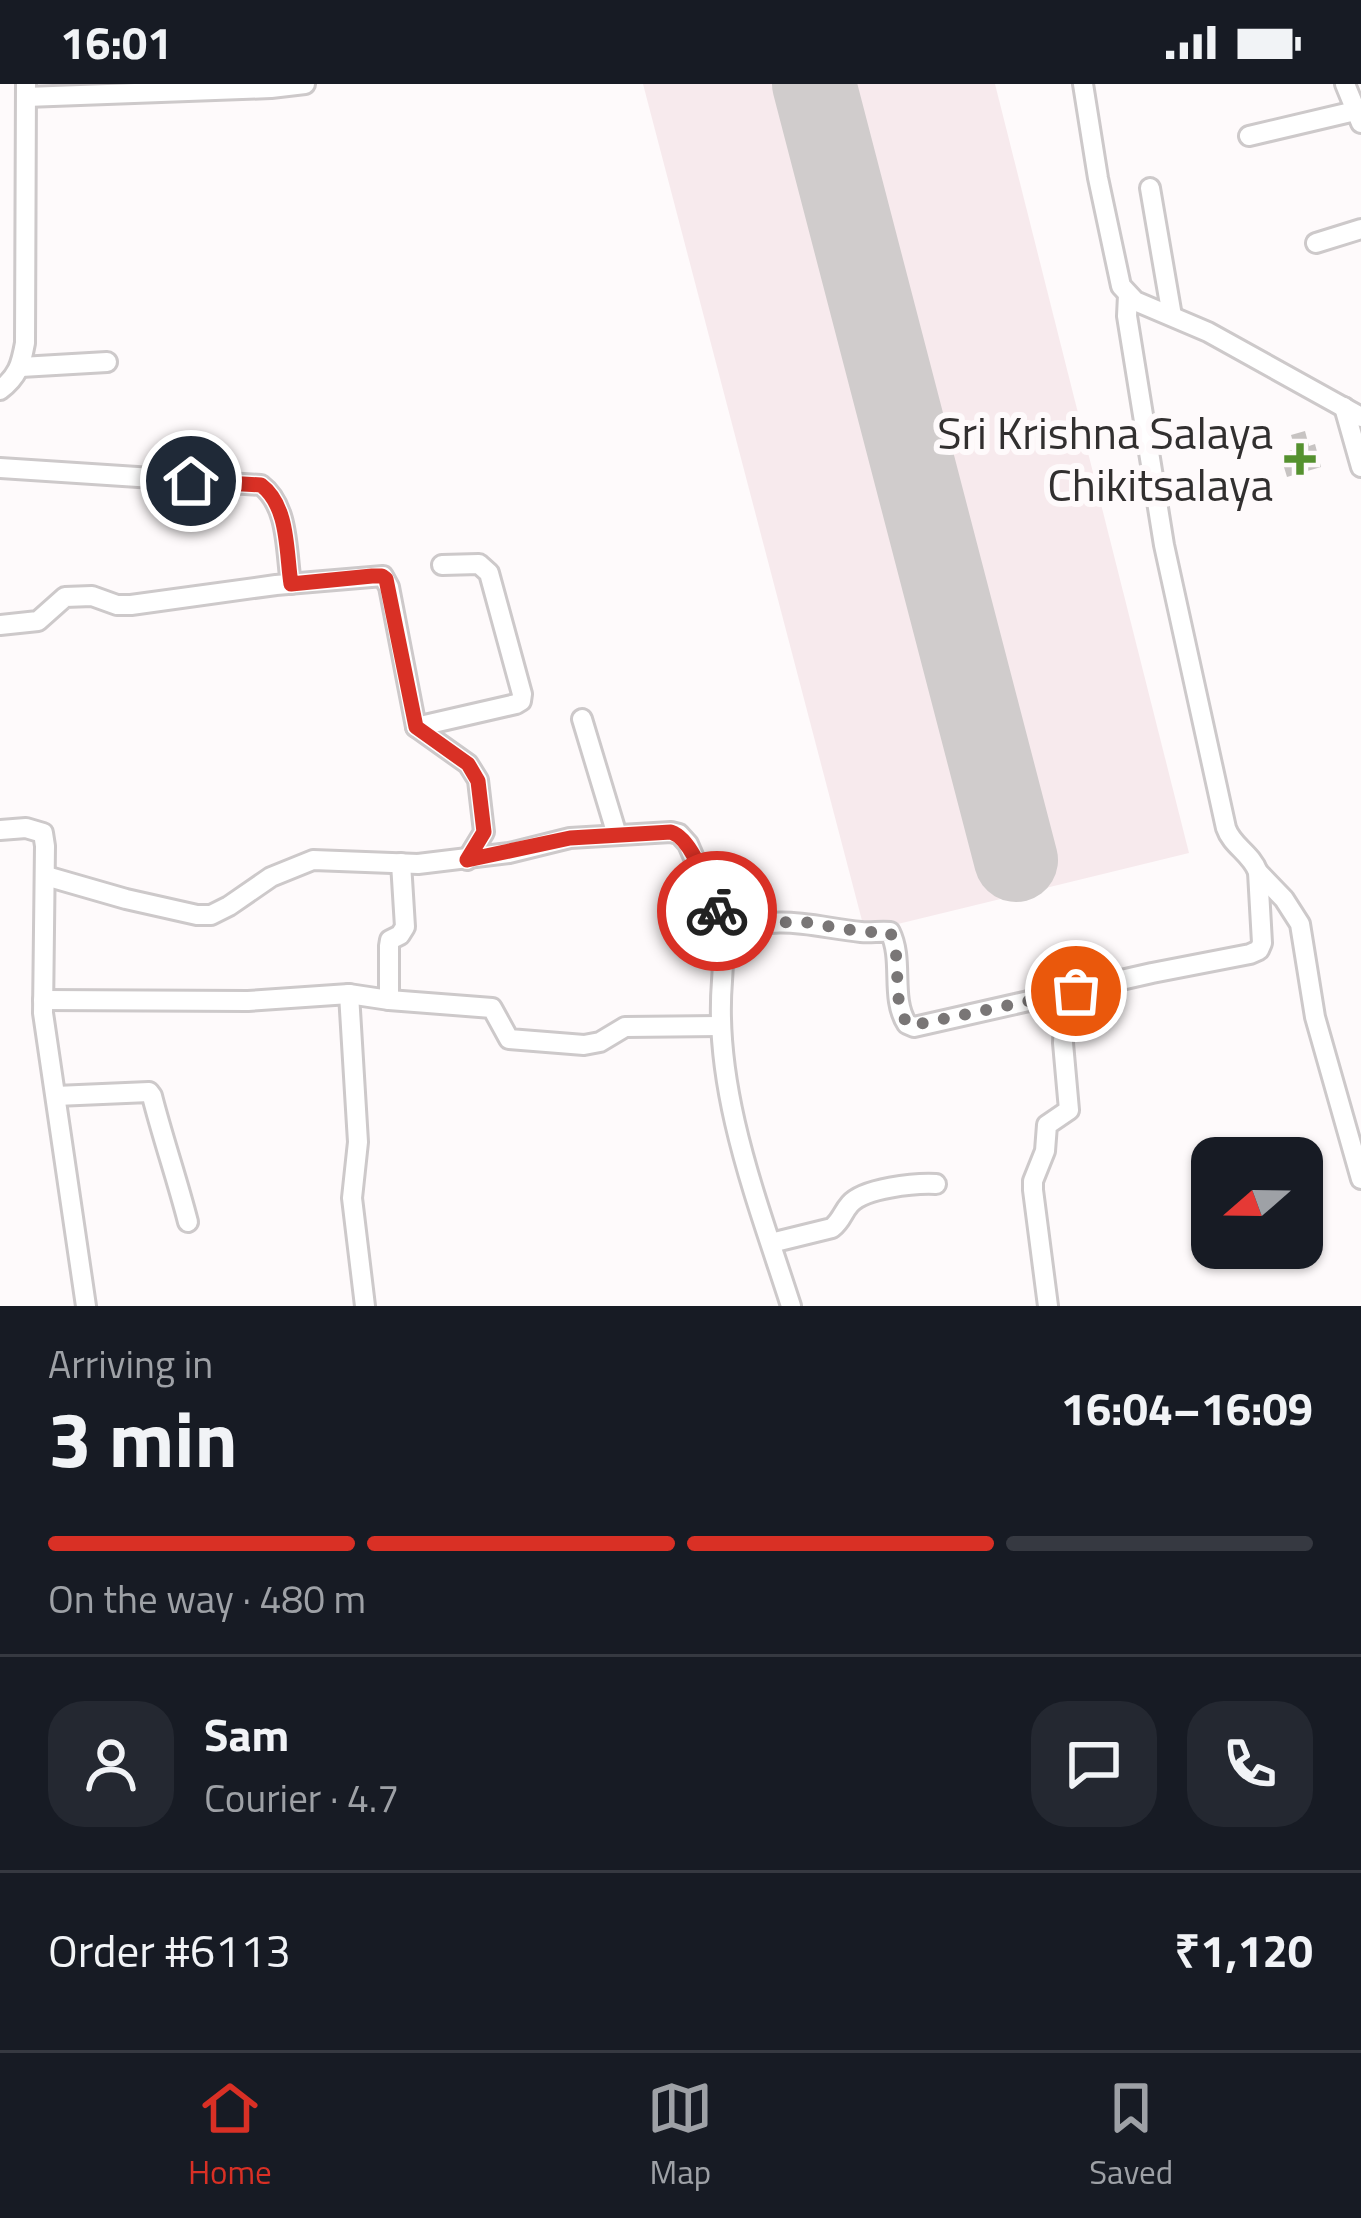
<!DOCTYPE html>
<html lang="en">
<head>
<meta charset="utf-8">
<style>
	:root { --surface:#171b24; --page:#242831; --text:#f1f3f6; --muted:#9ea1a6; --line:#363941; --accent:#d93025 }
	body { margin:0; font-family:"Titillium Web",sans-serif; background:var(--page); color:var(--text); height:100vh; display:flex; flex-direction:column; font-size:45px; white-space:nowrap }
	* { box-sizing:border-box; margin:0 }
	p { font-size:39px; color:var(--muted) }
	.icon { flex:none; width:66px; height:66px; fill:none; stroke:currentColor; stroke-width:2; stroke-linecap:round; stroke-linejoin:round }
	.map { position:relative; height:1222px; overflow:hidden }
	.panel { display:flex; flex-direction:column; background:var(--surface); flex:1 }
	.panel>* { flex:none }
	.needle { width:78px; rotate:250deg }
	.controls { position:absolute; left:1191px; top:1053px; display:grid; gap:24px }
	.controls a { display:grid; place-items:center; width:132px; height:132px; border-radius:24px; background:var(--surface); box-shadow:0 3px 9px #0004; font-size:60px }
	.pin { position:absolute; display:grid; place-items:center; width:102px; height:102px; color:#fff; margin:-51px; border:6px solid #fff; border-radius:50%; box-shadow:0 3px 12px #0007 }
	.courier { position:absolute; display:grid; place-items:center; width:120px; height:120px; margin:-60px; border:9px solid #d93025; border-radius:50%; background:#fff; color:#222; box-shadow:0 3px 15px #0007 }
	.headline em { font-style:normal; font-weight:700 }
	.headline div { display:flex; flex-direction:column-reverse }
	.headline { display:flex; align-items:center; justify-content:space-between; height:204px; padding:0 48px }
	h1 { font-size:78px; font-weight:700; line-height:90px }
	.bar { display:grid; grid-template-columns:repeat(4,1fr); gap:18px 12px; align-content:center; height:144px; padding:0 48px }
	.bar i { height:15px; border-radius:9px; background:var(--line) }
	.bar .current { background:var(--accent) }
	.bar p { grid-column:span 4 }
	.line { display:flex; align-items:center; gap:30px; padding:0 48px; border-top:3px solid var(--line) }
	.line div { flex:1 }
	.round { display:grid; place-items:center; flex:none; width:126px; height:126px; border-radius:36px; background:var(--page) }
	.status { display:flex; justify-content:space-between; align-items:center; height:84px; padding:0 60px; background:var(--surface); direction:ltr }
	.status svg { height:33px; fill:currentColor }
	.dock { display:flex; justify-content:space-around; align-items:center; height:168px; border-top:3px solid var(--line); background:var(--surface); font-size:33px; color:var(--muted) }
	.dock a { display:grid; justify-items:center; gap:6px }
	.dock .current { color:var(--accent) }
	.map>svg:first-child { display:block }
</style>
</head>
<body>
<div class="status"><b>16:01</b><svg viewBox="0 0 49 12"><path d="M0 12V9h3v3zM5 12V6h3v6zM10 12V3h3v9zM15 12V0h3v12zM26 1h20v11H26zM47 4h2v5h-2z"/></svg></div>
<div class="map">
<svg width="1361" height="1222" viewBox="0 0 1361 1222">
	<rect width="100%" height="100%" fill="#fefafb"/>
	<path fill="#f7eaed" d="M643 0H995L1189 769 865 848Z"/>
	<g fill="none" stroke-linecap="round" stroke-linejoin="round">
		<path stroke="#d0cccc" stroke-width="84" d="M814 0 1016 776"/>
	</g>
	<path fill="#c7c3c2" d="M1305 347 1309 362 1315 360 1321 383 1287 393 1280 370 1295 365 1291 351Z"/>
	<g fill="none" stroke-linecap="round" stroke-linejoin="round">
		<g stroke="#cdc9ca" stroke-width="24">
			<g id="minor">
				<path d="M1083 0 1098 94 1121 202 1135 217 1208 248 1361 333"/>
				<path d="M1345 0 1361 39"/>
				<path d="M26 13 271 4 305 0"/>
				<path d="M1249 52 1355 27"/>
				<path d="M1150 104 1172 232"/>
				<path d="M1316 159 1361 145"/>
				<path d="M21 283 107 278"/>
				<path d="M0 306C18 292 21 281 25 259L26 0"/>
				<path d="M1344 323 1361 383"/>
				<path d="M0 384 261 401C289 422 286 468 291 500"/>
				<path d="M0 541 38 537 65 513 92 512 117 521H131L276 501 383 492 389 503 416 643 468 680 478 696 484 748 467 776"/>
				<path d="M582 635 617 751"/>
				<path d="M416 643 516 620 521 617 522 610 489 489 479 480 442 481"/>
				<path d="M0 746 26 744 43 749 45 762 43 929 86 1222"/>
				<path d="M1258 788 1284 815 1300 840 1315 933 1361 1095"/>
				<path d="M46 792 126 815 197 831H211L229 822 271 793 313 776 418 780 509 769 570 754 671 748 679 750 688 760 727 851"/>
				<path d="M349 910 358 1058 352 1114 365 1222"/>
				<path d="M43 916 248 917 349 910 389 916 492 924 509 955 584 961 600 958 625 943 719 942"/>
				<path d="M389 916V862L390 856 400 851 405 843 401 779"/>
				<path d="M56 1012 149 1008 152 1012C163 1055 177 1095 188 1138"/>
				<path d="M771 1159 832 1144C842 1136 842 1129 850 1120 864 1104 915 1099 936 1100"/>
				<path d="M791 1222C758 1119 713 1007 722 897 723 882 723 866 727 851 777 828 812 843 861 848 871 849 880 847 890 848 904 876 890 914 907 940L914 943 1152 889 1250 870 1259 866 1262 859 1258 788C1251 769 1232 762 1226 744L1164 461 1127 232 1128 211"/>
				<path d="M1048 1222 1033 1106V1097L1045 1067 1047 1041 1069 1026 1063 959 1064 940 1073 908"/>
			</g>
		</g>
		<use href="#minor" stroke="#fff" stroke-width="18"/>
	</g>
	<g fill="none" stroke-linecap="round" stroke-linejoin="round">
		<path stroke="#797676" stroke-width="12" stroke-dasharray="0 21.6" d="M717 827 727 851 760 841 799 837 862 848H890C904 875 889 922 910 942L1076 907"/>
		<path stroke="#d93025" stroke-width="15" d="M191 397 261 401C289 422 286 468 291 500L372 492H382L386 495 416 643 468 680 478 697 484 748 467 776 570 754 671 748C694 756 707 804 717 827"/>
	</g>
	<path fill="#55912f" stroke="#fefafb" stroke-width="4.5" d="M1294 357h12v12h12v12h-12v12h-12v-12h-12v-12h12z"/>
	<g text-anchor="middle" stroke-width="12" stroke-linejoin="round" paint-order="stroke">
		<g font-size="45" fill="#312f2f" stroke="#fefafb" text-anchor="end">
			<text x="1273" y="365">Sri Krishna Salaya<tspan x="1273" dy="52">Chikitsalaya</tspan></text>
		</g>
	</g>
</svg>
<div class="controls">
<a><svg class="needle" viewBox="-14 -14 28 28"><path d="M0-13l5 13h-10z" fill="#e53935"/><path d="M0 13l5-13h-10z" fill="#9ea1a6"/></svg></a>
</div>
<div class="pin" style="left:1076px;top:907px;background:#ea580c"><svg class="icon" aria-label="bag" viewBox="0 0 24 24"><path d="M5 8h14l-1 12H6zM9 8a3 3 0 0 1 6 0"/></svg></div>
<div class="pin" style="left:191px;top:397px;background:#1f2937"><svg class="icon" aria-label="home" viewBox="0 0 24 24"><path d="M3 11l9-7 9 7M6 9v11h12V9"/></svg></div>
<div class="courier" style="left:717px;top:827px"><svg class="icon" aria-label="bike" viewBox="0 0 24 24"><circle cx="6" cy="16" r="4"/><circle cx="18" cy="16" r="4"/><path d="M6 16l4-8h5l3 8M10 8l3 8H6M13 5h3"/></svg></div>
</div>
<section class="panel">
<div class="headline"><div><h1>3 min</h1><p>Arriving in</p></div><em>16:04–16:09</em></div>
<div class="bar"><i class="current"></i><i class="current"></i><i class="current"></i><i></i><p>On the way · 480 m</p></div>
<div class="line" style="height:216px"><a class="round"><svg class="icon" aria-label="person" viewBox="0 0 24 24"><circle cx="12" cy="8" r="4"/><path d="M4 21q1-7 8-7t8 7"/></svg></a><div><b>Sam</b><p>Courier · 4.7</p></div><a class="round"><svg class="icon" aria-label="chat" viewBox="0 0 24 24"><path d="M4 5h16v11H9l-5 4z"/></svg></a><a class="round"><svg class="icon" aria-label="phone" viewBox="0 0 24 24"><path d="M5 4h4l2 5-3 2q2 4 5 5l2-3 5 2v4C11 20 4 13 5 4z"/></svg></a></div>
<div class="line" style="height:156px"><div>Order #6113</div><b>₹1,120</b></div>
</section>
<nav class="dock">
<a class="current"><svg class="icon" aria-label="home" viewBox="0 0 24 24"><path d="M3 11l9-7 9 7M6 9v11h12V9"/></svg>Home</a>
<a><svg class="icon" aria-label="map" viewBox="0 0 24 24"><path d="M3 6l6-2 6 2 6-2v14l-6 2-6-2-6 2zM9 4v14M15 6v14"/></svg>Map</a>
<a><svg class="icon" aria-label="saved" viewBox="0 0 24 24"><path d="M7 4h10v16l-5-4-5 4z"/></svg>Saved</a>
</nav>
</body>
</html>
